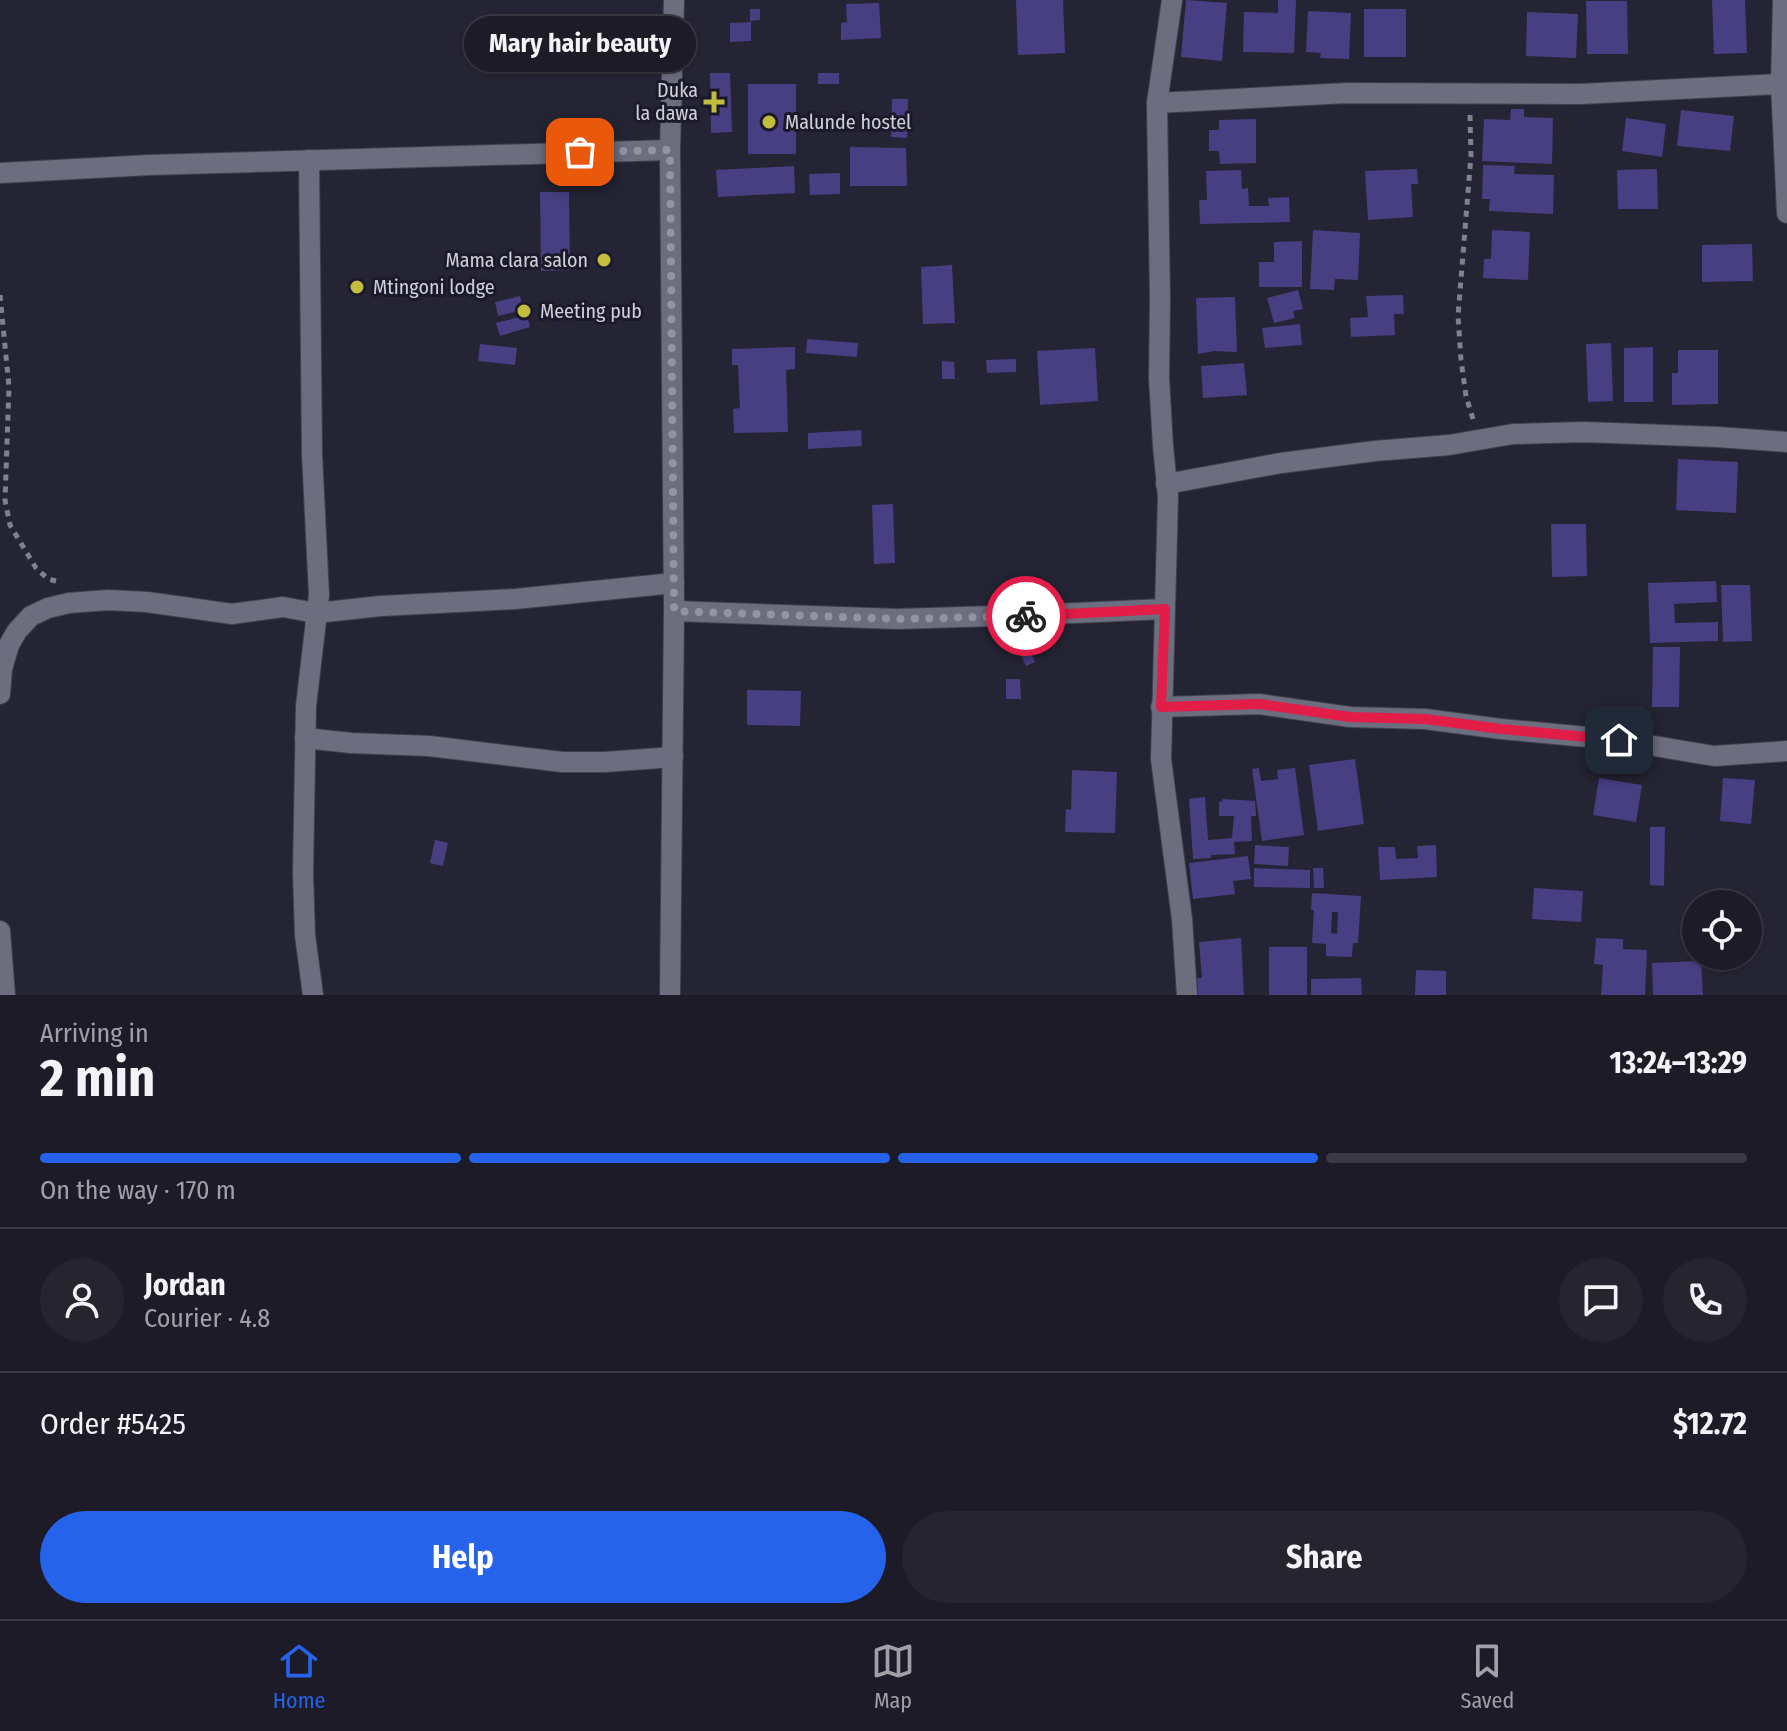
<!DOCTYPE html>
<html lang="en">
<head>
<meta charset="utf-8">
<style>
	:root { --surface:#1c1b27; --page:#25242f; --text:#f1f3f6; --muted:#a0a1a7; --line:#3a3944; --accent:#2563eb }
	body { margin:0; font-family:"Fira Sans Condensed",sans-serif; background:var(--page); color:var(--text); height:100vh; display:flex; flex-direction:column; font-size:30px; white-space:nowrap }
	* { box-sizing:border-box; margin:0 }
	p { font-size:26px; color:var(--muted) }
	.icon { flex:none; width:44px; height:44px; fill:none; stroke:currentColor; stroke-width:2; stroke-linecap:round; stroke-linejoin:round }
	.map { position:relative; height:995px; overflow:hidden }
	.panel { display:flex; flex-direction:column; background:var(--surface); flex:1 }
	.panel>* { flex:none }
	.fabs { position:absolute; left:1682px; top:890px; display:grid; gap:16px }
	.fabs a { display:grid; place-items:center; width:80px; height:80px; border-radius:50%; background:var(--surface); box-shadow:0 2px 6px #0004,0 0 0 2px var(--line); font-size:40px }
	.pin { position:absolute; display:grid; place-items:center; width:68px; height:68px; color:#fff; margin:-34px; border-radius:16px; box-shadow:0 4px 12px #0006 }
	.courier { position:absolute; display:grid; place-items:center; width:80px; height:80px; margin:-40px; border:6px solid #e11d48; border-radius:50%; background:#fff; color:#222; box-shadow:0 2px 10px #0007 }
	.bubble { position:absolute; height:56px; border-radius:28px; background:var(--surface); box-shadow:0 2px 6px #0004,0 0 0 2px var(--line); font-size:26px; font-weight:700; line-height:56px; text-align:center }
	.summary em { font-style:normal; font-weight:700 }
	.summary div { display:flex; flex-direction:column-reverse }
	.summary { display:flex; align-items:center; justify-content:space-between; height:136px; padding:0 40px }
	h1 { font-size:52px; font-weight:700; line-height:60px }
	.bar { display:grid; grid-template-columns:repeat(4,1fr); gap:12px 8px; align-content:center; height:96px; padding:0 40px }
	.bar i { height:10px; border-radius:6px; background:var(--line) }
	.bar .active { background:var(--accent) }
	.bar p { grid-column:span 4 }
	.line { display:flex; align-items:center; gap:20px; padding:0 40px; border-top:2px solid var(--line) }
	.line div { flex:1 }
	.round { display:grid; place-items:center; flex:none; width:84px; height:84px; border-radius:42px; background:var(--page) }
	.action { display:flex; gap:16px; margin-top:auto; padding:16px 40px }
	.action a { flex:1; height:92px; border-radius:48px; background:var(--accent); color:#fff; font-size:32px; font-weight:700; line-height:92px; text-align:center }
	.action a+a { background:var(--page); color:var(--text) }
	.tabs { display:flex; justify-content:space-around; align-items:center; height:112px; border-top:2px solid var(--line); background:var(--surface); font-size:22px; color:var(--muted) }
	.tabs a { display:grid; justify-items:center; gap:4px }
	.tabs .active { color:var(--accent) }
	.map>svg:first-child { display:block }
</style>
</head>
<body>
<div class="map">
<svg width="1787" height="995" viewBox="0 0 1787 995">
	<rect width="100%" height="100%" fill="#252434"/>
	<g fill="#483f82" fill-rule="evenodd">
		<path d="M1016 0H1063L1065 53 1018 55Z"/>
		<path d="M1186 0 1227 3 1222 61 1181 57Z"/>
		<path d="M1278 0H1296L1294 53 1243 52 1244 12 1278 13Z"/>
		<path d="M1712 0H1745L1747 53 1714 54Z"/>
		<path d="M1586 1H1627L1628 54H1587Z"/>
		<path d="M879 3 881 38 841 40V23L847 22 846 4Z"/>
		<path d="M750 9H760V20L750 21Z"/>
		<rect x="1364" y="9" width="42" height="48"/>
		<path d="M1308 11 1351 13 1349 59 1320 58 1321 53 1306 52Z"/>
		<path d="M1527 12 1578 14 1576 58 1526 56Z"/>
		<path d="M751 22V41L730 42V23Z"/>
		<path d="M710 73H730L732 132 711 133Z"/>
		<rect x="818" y="73" width="21" height="11"/>
		<rect x="748" y="84" width="48" height="70"/>
		<path d="M892 99H908L907 138 891 137Z"/>
		<path d="M1511 109H1524V117L1553 118 1552 164 1482 161 1484 119 1510 120Z"/>
		<path d="M1681 110 1734 116 1730 151 1677 146Z"/>
		<path d="M1626 118 1666 124 1662 157 1622 151Z"/>
		<path d="M1256 119V163L1220 164 1219 151H1209V130H1219V120Z"/>
		<path d="M850 147 906 148 907 186H850Z"/>
		<path d="M1483 165 1515 166 1514 174 1554 175 1553 214 1489 211 1490 199H1482Z"/>
		<path d="M794 166 795 193 718 197 716 170Z"/>
		<path d="M1417 169 1418 184H1411L1413 217 1368 220 1365 171Z"/>
		<path d="M1657 169 1658 209H1618L1617 170Z"/>
		<path d="M1241 170 1242 189 1248 188 1249 206H1269L1268 198 1289 197 1290 222 1200 224 1199 200H1207L1206 171Z"/>
		<path d="M840 173V194L810 195 809 174Z"/>
		<path d="M540 192H569L570 270 541 271Z"/>
		<path d="M1313 230 1360 233 1358 280 1335 279 1334 290 1310 289Z"/>
		<path d="M1492 230 1530 232 1528 280 1483 278 1484 259H1491Z"/>
		<path d="M1302 241V287H1259V262H1274V242Z"/>
		<path d="M1752 244 1753 281 1702 282V245Z"/>
		<path d="M952 265 955 323 923 324 921 267Z"/>
		<path d="M1298 290 1303 309 1293 311 1295 318 1274 323 1267 298Z"/>
		<path d="M1403 295 1404 314H1394L1395 335 1351 337 1350 318 1368 317 1366 296Z"/>
		<path d="M520 296 523 310 498 316 495 302Z"/>
		<path d="M1235 297 1237 352 1214 351 1198 354 1196 298Z"/>
		<path d="M527 315 530 327 500 336 496 323Z"/>
		<path d="M1300 324 1302 345 1265 348 1262 328Z"/>
		<path d="M807 339 858 343 857 357 806 353Z"/>
		<path d="M1611 343 1613 401 1588 402 1586 344Z"/>
		<path d="M480 344 517 348 515 365 478 361Z"/>
		<path d="M795 347V369L786 370 788 432 734 433 733 409 740 408 738 365H732V349Z"/>
		<path d="M1653 347V402H1624V348Z"/>
		<path d="M1095 348 1098 401 1040 405 1037 351Z"/>
		<path d="M1678 350H1718V404L1672 405V373H1678Z"/>
		<path d="M1016 359V372L987 373 986 360Z"/>
		<path d="M942 361 954 362 955 379H942Z"/>
		<path d="M1244 363 1247 395 1203 398 1201 366Z"/>
		<path d="M861 430 862 446 808 449V433Z"/>
		<path d="M1678 459 1738 462 1736 513 1676 510Z"/>
		<path d="M893 504 895 563 874 564 872 505Z"/>
		<path d="M1551 524H1586L1587 576 1552 577Z"/>
		<path d="M1716 581 1717 602 1674 604 1675 623 1718 622V641L1650 643 1648 583Z"/>
		<path d="M1721 585H1750L1752 641 1723 642Z"/>
		<path d="M1024 638 1035 662 1026 666 1015 642Z"/>
		<path d="M1653 647H1680L1679 707H1652Z"/>
		<path d="M1006 679H1020L1021 699H1006Z"/>
		<path d="M747 690 801 691 800 726 747 725Z"/>
		<path d="M1355 759 1364 824 1318 831 1309 765Z"/>
		<path d="M1259 768 1261 781 1278 779 1277 770 1295 768 1304 835 1262 841 1252 769Z"/>
		<path d="M1072 770 1117 772 1115 833 1065 832 1066 809 1071 810Z"/>
		<path d="M1599 778 1642 785 1636 822 1593 815Z"/>
		<path d="M1723 778 1755 780 1751 824 1720 821Z"/>
		<path d="M1205 797 1208 840 1232 838 1234 816H1219V802L1222 801 1223 799 1255 801 1256 816H1251L1252 841 1234 842 1235 854 1211 855V858L1193 859 1189 799Z"/>
		<path d="M1650 827H1665L1664 886 1650 885Z"/>
		<path d="M435 840 448 843 443 866 430 863Z"/>
		<path d="M1255 845 1289 847 1288 866 1254 864Z"/>
		<path d="M1436 845 1437 877 1380 880 1378 847H1395L1396 859 1418 858 1417 846Z"/>
		<path d="M1248 856 1251 879 1233 881 1235 894 1193 899 1189 863Z"/>
		<path d="M1254 868 1310 870V888L1254 887Z"/>
		<path d="M1313 868H1323L1324 888H1314Z"/>
		<path d="M1534 888 1583 891 1581 922 1532 919Z"/>
		<path d="M1312 893 1361 896 1358 943H1353L1352 957 1326 956V944L1312 943 1314 910H1311ZM1332 912H1338L1337 934 1331 933Z"/>
		<path d="M1241 938 1244 995H1198L1197 978H1202L1199 942Z"/>
		<path d="M1596 938 1623 939V949L1647 950 1645 995H1601L1603 965 1594 964Z"/>
		<rect x="1269" y="947" width="38" height="48"/>
		<path d="M1701 961 1703 995H1653L1652 963Z"/>
		<path d="M1416 970 1446 971V995H1415Z"/>
		<path d="M1361 978 1362 995H1311V979Z"/>
	</g>
	<g fill="none" stroke-linecap="round" stroke-linejoin="round">
		<g stroke="#40404d" stroke-width="22">
			<g id="street">
				<path d="M1172 0 1157 103 1160 300 1159 378 1163 446 1168 496 1161 759 1182 919 1187 995"/>
				<path d="M1783 0 1781 84 1787 213"/>
				<path d="M1157 103 1347 93 1580 94 1781 84"/>
				<path d="M309 160 312 454 319 595 306 706 303 873 305 935 313 995"/>
				<path d="M0 173 149 165 670 150"/>
				<path d="M1166 484 1281 463 1375 451 1449 445 1513 434 1584 432 1718 437 1787 442"/>
				<path d="M674 611 897 619 1030 615 1165 609"/>
				<path d="M0 694 2 669 9 645 17 631 31 616 48 608 69 603 108 600 147 602 232 614 283 607 316 613 381 606 515 599 674 583"/>
				<path d="M1161 707 1259 704 1350 717 1425 719 1501 729 1619 740 1714 756 1787 751"/>
				<path d="M305 738 351 743 429 746 562 762H605L673 757"/>
				<path d="M0 931 5 995"/>
				<path d="M670 995 674 611 670 150 674 0"/>
			</g>
		</g>
		<g stroke="#81818e" stroke-width="5" stroke-dasharray="6 6" stroke-linecap="butt">
			<path d="M1470 115 1471 155 1458 316 1461 360 1466 396 1473 419"/>
			<path d="M0 295 9 387 5 500 10 525 36 568 48 579 56 581"/>
		</g>
		<use href="#street" stroke="#6d6d80" stroke-width="20"/>
	</g>
	<g fill="none" stroke-linecap="round" stroke-linejoin="round">
		<path stroke="#9494a1" stroke-width="8" stroke-dasharray="0 14.4" d="M580 152 670 150 674 611 897 619 1026 616"/>
		<path stroke="#e11d48" stroke-width="10" d="M1026 616 1165 609 1161 707 1259 704 1350 717 1425 719 1501 729 1619 740"/>
	</g>
	<g fill="#c3bd3e" stroke="#1b1a2a" stroke-width="3">
		<path d="M710 90h8v8h8v8h-8v8h-8v-8h-8v-8h8z"/>
		<circle cx="769" cy="122" r="8"/>
		<circle cx="604" cy="260" r="8"/>
		<circle cx="357" cy="287" r="8"/>
		<circle cx="524" cy="311" r="8"/>
	</g>
	<g text-anchor="middle" stroke-width="6" stroke-linejoin="round" paint-order="stroke">
		<g font-size="20" fill="#d0d0db" stroke="#1b1a2a" text-anchor="start">
			<text x="698" y="97" text-anchor="end">Duka<tspan x="698" dy="23">la dawa</tspan></text>
			<text x="785" y="129">Malunde hostel</text>
			<text x="588" y="267" text-anchor="end">Mama clara salon</text>
			<text x="373" y="294">Mtingoni lodge</text>
			<text x="540" y="318">Meeting pub</text>
		</g>
	</g>
</svg>
<div class="fabs">
<a><svg class="icon" aria-label="locate" viewBox="0 0 24 24"><circle cx="12" cy="12" r="6"/><path d="M12 2v4M12 18v4M2 12h4M18 12h4"/></svg></a>
</div>
<div class="pin" style="left:580px;top:152px;background:#ea580c"><svg class="icon" aria-label="bag" viewBox="0 0 24 24"><path d="M5 8h14l-1 12H6zM9 8a3 3 0 0 1 6 0"/></svg></div>
<div class="pin" style="left:1619px;top:740px;background:#1f2937"><svg class="icon" aria-label="home" viewBox="0 0 24 24"><path d="M3 11l9-7 9 7M6 9v11h12V9"/></svg></div>
<div class="courier" style="left:1026px;top:616px"><svg class="icon" aria-label="bike" viewBox="0 0 24 24"><circle cx="6" cy="16" r="4"/><circle cx="18" cy="16" r="4"/><path d="M6 16l4-8h5l3 8M10 8l3 8H6M13 5h3"/></svg></div>
<div class="bubble" style="left:464px;top:16px;width:232px">Mary hair beauty</div>
</div>
<section class="panel">
<div class="summary"><div><h1>2 min</h1><p>Arriving in</p></div><em>13:24–13:29</em></div>
<div class="bar"><i class="active"></i><i class="active"></i><i class="active"></i><i></i><p>On the way · 170 m</p></div>
<div class="line" style="height:144px"><a class="round"><svg class="icon" aria-label="person" viewBox="0 0 24 24"><circle cx="12" cy="8" r="4"/><path d="M4 21q1-7 8-7t8 7"/></svg></a><div><b>Jordan</b><p>Courier · 4.8</p></div><a class="round"><svg class="icon" aria-label="chat" viewBox="0 0 24 24"><path d="M4 5h16v11H9l-5 4z"/></svg></a><a class="round"><svg class="icon" aria-label="phone" viewBox="0 0 24 24"><path d="M5 4h4l2 5-3 2q2 4 5 5l2-3 5 2v4C11 20 4 13 5 4z"/></svg></a></div>
<div class="line" style="height:104px"><div>Order #5425</div><b>$12.72</b></div>
<div class="action"><a>Help</a><a>Share</a></div>
</section>
<nav class="tabs">
<a class="active"><svg class="icon" aria-label="home" viewBox="0 0 24 24"><path d="M3 11l9-7 9 7M6 9v11h12V9"/></svg>Home</a>
<a><svg class="icon" aria-label="map" viewBox="0 0 24 24"><path d="M3 6l6-2 6 2 6-2v14l-6 2-6-2-6 2zM9 4v14M15 6v14"/></svg>Map</a>
<a><svg class="icon" aria-label="saved" viewBox="0 0 24 24"><path d="M7 4h10v16l-5-4-5 4z"/></svg>Saved</a>
</nav>
</body>
</html>
